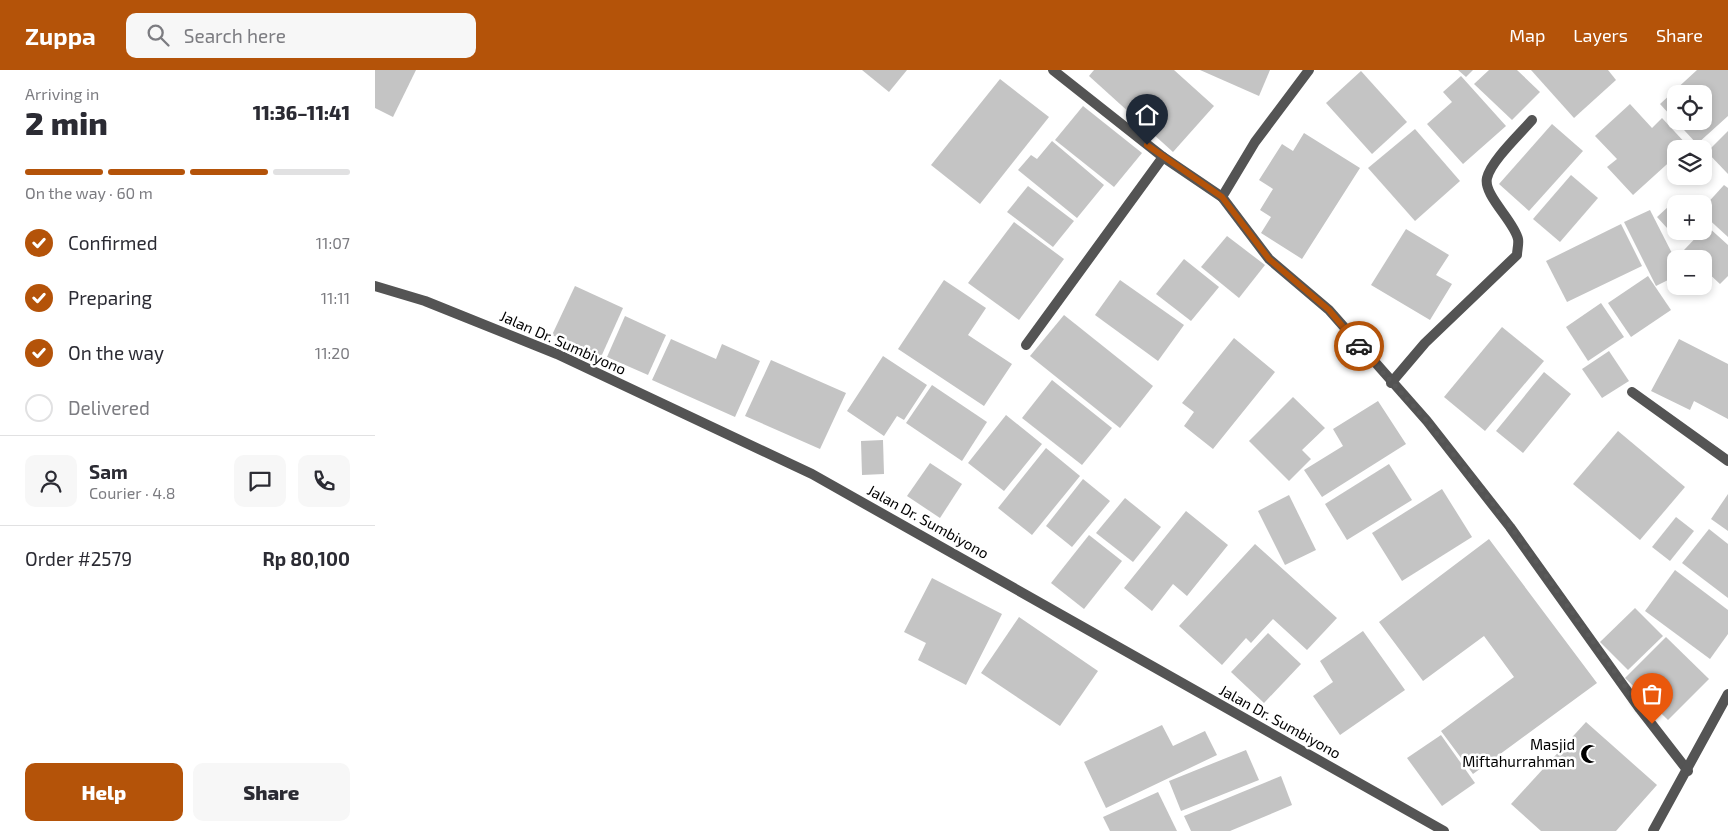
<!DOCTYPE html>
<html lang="en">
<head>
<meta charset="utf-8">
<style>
	:root { --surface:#fff; --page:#f7f7f7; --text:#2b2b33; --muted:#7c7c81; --line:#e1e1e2; --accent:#b45309 }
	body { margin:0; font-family:"Exo 2",sans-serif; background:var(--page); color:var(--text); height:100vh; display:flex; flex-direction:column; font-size:19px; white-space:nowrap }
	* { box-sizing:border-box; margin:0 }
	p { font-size:16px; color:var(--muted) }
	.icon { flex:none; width:28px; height:28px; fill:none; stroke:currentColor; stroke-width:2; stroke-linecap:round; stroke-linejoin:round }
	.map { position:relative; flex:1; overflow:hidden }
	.panel { display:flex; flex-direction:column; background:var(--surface); width:375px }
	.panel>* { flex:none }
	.buttons { position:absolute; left:1292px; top:15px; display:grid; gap:10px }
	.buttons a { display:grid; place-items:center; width:45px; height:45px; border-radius:10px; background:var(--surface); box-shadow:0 2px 8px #0003; font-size:25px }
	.pin { position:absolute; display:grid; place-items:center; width:42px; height:42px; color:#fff; margin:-51px -21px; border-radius:50% 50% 50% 0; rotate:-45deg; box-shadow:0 0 5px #0007 }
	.pin .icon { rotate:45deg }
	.courier { position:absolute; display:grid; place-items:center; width:50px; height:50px; margin:-25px; border:4px solid #b45309; border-radius:50%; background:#fff; color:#222; box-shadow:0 1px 6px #0007 }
	.overview em { font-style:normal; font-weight:800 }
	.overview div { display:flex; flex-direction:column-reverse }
	.overview { display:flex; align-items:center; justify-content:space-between; height:85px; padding:0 25px }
	h1 { font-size:32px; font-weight:800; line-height:38px }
	.bar { display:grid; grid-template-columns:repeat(4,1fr); gap:8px 5px; align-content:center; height:60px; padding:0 25px }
	.bar i { height:6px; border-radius:4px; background:var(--line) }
	.bar .selected { background:var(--accent) }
	.bar p { grid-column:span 4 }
	.line { display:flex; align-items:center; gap:12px; padding:0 25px; border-top:1px solid var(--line) }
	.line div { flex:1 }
	.round { display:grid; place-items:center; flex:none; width:52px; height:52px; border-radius:10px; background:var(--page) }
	ol { padding:0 25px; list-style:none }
	li { display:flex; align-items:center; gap:15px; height:55px }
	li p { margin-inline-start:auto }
	li .icon { padding:5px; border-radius:50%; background:var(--accent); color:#fff; stroke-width:4 }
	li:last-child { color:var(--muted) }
	li i { width:28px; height:28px; border:2px solid var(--line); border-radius:50% }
	.action { display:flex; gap:10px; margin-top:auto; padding:10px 25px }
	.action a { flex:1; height:58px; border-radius:10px; background:var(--accent); color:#fff; font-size:20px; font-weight:800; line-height:58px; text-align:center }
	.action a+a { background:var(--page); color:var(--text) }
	header { display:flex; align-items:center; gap:30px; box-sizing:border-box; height:70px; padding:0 25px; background:var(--accent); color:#fff }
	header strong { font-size:24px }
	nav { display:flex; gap:28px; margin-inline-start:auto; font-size:18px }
	.search { width:350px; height:45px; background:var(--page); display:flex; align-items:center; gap:12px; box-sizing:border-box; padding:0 18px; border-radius:10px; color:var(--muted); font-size:19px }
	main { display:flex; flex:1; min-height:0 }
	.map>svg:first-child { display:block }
</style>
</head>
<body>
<header>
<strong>Zuppa</strong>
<div class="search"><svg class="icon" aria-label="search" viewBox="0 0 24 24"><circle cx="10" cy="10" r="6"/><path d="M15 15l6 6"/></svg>Search here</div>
<nav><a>Map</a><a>Layers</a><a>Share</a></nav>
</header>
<main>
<section class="panel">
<div class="overview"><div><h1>2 min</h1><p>Arriving in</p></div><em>11:36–11:41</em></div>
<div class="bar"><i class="selected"></i><i class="selected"></i><i class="selected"></i><i></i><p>On the way · 60 m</p></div>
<ol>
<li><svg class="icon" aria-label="check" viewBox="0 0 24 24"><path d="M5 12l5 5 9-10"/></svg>Confirmed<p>11:07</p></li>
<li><svg class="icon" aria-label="check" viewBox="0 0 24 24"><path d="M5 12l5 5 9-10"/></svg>Preparing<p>11:11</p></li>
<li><svg class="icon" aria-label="check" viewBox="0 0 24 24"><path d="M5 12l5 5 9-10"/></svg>On the way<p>11:20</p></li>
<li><i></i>Delivered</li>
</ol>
<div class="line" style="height:90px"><a class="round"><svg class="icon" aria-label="person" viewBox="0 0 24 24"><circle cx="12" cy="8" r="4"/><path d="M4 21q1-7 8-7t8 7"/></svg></a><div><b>Sam</b><p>Courier · 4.8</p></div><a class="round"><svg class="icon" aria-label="chat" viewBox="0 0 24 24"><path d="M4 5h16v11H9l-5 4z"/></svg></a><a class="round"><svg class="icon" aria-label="phone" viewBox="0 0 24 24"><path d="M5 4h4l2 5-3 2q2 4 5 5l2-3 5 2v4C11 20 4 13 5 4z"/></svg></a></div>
<div class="line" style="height:65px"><div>Order #2579</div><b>Rp 80,100</b></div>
<div class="action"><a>Help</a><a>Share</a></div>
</section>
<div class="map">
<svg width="1353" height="761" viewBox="0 0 1353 761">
	<rect width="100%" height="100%" fill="#fff"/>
	<g fill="#c4c4c4" fill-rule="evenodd">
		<path d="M0 0H41L18 47 0 38Z"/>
		<path d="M487 0H532L514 22Z"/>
		<path d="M719 0H799L839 36 798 82 714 6Z"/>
		<path d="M825 0H895L884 26Z"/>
		<path d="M1083 0H1098L1091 7Z"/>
		<path d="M1114 0H1142L1165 22 1137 50 1099 14Z"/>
		<path d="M1156 0H1233L1241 10 1199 48Z"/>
		<path d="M1322 0H1353V46L1322 74 1285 34ZM1301 24H1329V51H1301Z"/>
		<path d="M986 1 1032 52 997 84 951 33Z"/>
		<path d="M1086 6 1131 56 1088 94 1052 54 1077 32 1068 22Z"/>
		<path d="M625 9 674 47 605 134 556 95Z"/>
		<path d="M1255 34 1277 58 1287 48 1313 76 1309 79H1301V86L1258 125 1232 97 1242 89 1220 66Z"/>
		<path d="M708 36 767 83 739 117 680 70Z"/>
		<path d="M1177 54 1208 81 1154 141 1124 114Z"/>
		<path d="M1040 59 1085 111 1040 151 993 98Z"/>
		<path d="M1353 61V104L1332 82Z"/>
		<path d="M929 63 985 98 927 189 886 163 896 147 885 140 898 119 884 110 907 74 918 81Z"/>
		<path d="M677 71 729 115 702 148 643 100 656 85 662 89Z"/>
		<path d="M1196 105 1223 128 1185 172 1158 149Z"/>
		<path d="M1349 115 1353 118V167L1329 145V137Z"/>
		<path d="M653 116 699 151 678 177 632 142Z"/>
		<path d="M1305 126 1312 134H1301V161H1313L1303 170 1282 147Z"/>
		<path d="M1275 140 1301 191V206L1281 216 1249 152Z"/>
		<path d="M639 152 689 189 644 250 593 213Z"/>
		<path d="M1246 154 1267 196 1192 232 1171 191Z"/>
		<path d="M1332 156 1353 175V206L1345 214 1329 199V189H1318L1309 180Z"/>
		<path d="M1031 159 1074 185 1061 205 1077 214 1055 250 996 215Z"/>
		<path d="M852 166 890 195 864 228 826 197Z"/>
		<path d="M809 189 844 217 816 251 781 224Z"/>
		<path d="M1273 206 1296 240 1256 267 1233 233Z"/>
		<path d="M569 210 611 238 593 265 637 294 609 336 523 279Z"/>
		<path d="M745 210 809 255 783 291 720 245Z"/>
		<path d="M200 216 248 238 226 287 177 265Z"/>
		<path d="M1226 233 1249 267 1213 291 1191 257Z"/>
		<path d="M689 245 778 316 745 358 655 286Z"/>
		<path d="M250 246 291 265 273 305 232 287Z"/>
		<path d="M1127 257 1169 291 1110 361 1069 327Z"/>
		<path d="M859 268 900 302 838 379 809 356 819 342 807 333Z"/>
		<path d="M296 269 341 289 347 274 385 291 360 347 277 310Z"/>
		<path d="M1304 269 1353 294V349L1319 331 1315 340 1276 321Z"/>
		<path d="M1234 281 1254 311 1227 328 1207 299Z"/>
		<path d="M508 286 552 315 529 350 522 346 509 366 472 341Z"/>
		<path d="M396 290 471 323 445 379 370 346Z"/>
		<path d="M1169 302 1196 324 1148 383 1121 361Z"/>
		<path d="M677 310 737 358 707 395 647 348Z"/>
		<path d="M557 315 612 352 587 391 531 353Z"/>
		<path d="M918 327 950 358 927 380 936 389 914 411 874 371Z"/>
		<path d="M1003 331 1031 374 947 427 929 400 968 376 958 359Z"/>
		<path d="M631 345 667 374 629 421 593 393Z"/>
		<path d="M1243 361 1310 417 1265 470 1198 414Z"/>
		<path d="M508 370 509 404 487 405 486 371Z"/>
		<path d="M671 378 705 406 657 465 623 438Z"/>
		<path d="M555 393 587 414 565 448 532 426Z"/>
		<path d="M1014 394 1037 430 972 470 950 434Z"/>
		<path d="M708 409 735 431 697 477 671 456Z"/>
		<path d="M1067 419 1097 467 1027 511 997 463Z"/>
		<path d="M1353 424V461L1336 449Z"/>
		<path d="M914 425 941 480 910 495 883 441Z"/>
		<path d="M750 428 786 457 758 492 721 463Z"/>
		<path d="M811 441 853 475 812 526 798 514 777 541 749 518Z"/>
		<path d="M1301 447 1319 461 1295 491 1277 477Z"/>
		<path d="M1334 459 1353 474V528L1307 493Z"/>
		<path d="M714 465 747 491 709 539 676 513Z"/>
		<path d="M1114 469 1222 613 1098 704 1066 661 1139 607 1109 566 1048 611 1004 552Z"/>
		<path d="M880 474 962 548 932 580 898 549 876 573 871 568 847 595 804 556Z"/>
		<path d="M1300 500 1353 540V564L1335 589 1270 541Z"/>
		<path d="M557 508 627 544 591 615 543 590 551 573 529 562Z"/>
		<path d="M1260 538 1288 566 1253 600 1225 572Z"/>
		<path d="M644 547 723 601 685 656 606 603Z"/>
		<path d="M988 561 1030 620 965 665 938 626 958 612 945 591Z"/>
		<path d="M893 563 926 594 889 633 856 602Z"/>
		<path d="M1291 567 1334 609 1293 650 1250 608Z"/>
		<path d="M1211 652 1282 715 1241 761H1166L1136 734Z"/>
		<path d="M787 655 798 676 830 661 842 685 731 738 709 692Z"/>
		<path d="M1066 665 1100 713 1067 736 1032 688Z"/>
		<path d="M871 680 884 710 806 741 794 711Z"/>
		<path d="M906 706 917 735 855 761H816L809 746Z"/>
		<path d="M783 722 802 761H735L728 747Z"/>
	</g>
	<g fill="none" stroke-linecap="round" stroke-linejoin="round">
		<g stroke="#545454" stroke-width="10">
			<path d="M678 0 788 87 847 127"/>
			<path d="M934 0 880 72 847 127 894 189 954 240 1052 351 1135 457 1265 639 1313 701"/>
			<path d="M651 275 788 87"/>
			<path d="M1016 313 1050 273 1142 185C1142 180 1144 174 1143 169 1139 151 1108 125 1112 108 1116 91 1145 64 1157 50"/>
			<path d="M1257 322 1353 391"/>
			<path d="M1278 761 1353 624"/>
		</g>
		<path stroke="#545454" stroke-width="10" d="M0 216 50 231 182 284 437 404 1069 761"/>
	</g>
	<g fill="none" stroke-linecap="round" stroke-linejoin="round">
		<path stroke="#595959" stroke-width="5" stroke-dasharray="0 9" d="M984 276 1052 351 1136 457 1277 654"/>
		<path stroke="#b45309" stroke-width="6" d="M772 75 847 127 894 189 954 240 984 276"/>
	</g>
	<defs>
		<g id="mosque-bare" transform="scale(1.5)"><path d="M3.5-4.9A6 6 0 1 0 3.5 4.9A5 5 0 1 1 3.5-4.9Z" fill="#000" stroke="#fff" stroke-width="2.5" paint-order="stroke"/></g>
	</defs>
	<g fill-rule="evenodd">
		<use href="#mosque-bare" x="1215" y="684"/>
	</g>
	<g text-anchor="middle" stroke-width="5" stroke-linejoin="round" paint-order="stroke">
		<g font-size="15" fill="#000" stroke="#fff">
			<text transform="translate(188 273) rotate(24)" y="5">Jalan Dr. Sumbiyono</text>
			<text transform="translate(553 452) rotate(29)" y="5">Jalan Dr. Sumbiyono</text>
			<text transform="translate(905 652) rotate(29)" y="5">Jalan Dr. Sumbiyono</text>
		</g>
		<g font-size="15" fill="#000" stroke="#fff" text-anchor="end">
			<text x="1200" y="680">Masjid<tspan x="1200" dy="17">Miftahurrahman</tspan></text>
		</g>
	</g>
</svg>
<div class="buttons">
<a><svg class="icon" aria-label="locate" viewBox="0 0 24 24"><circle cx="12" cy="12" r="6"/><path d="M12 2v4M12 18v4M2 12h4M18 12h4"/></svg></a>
<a><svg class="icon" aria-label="layers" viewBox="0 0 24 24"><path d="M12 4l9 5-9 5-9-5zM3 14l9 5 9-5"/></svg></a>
<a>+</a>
<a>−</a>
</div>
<div class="pin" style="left:1277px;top:654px;background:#ea580c"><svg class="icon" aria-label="bag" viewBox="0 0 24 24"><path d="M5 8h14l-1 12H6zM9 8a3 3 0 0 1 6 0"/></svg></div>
<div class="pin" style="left:772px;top:75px;background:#1f2937"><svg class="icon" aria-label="home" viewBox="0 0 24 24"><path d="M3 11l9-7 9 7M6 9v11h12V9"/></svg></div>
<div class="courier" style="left:984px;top:276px"><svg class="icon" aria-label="car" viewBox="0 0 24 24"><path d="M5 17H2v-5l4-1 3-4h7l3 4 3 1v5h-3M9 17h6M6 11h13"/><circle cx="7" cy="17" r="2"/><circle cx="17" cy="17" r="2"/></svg></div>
</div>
</main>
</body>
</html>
